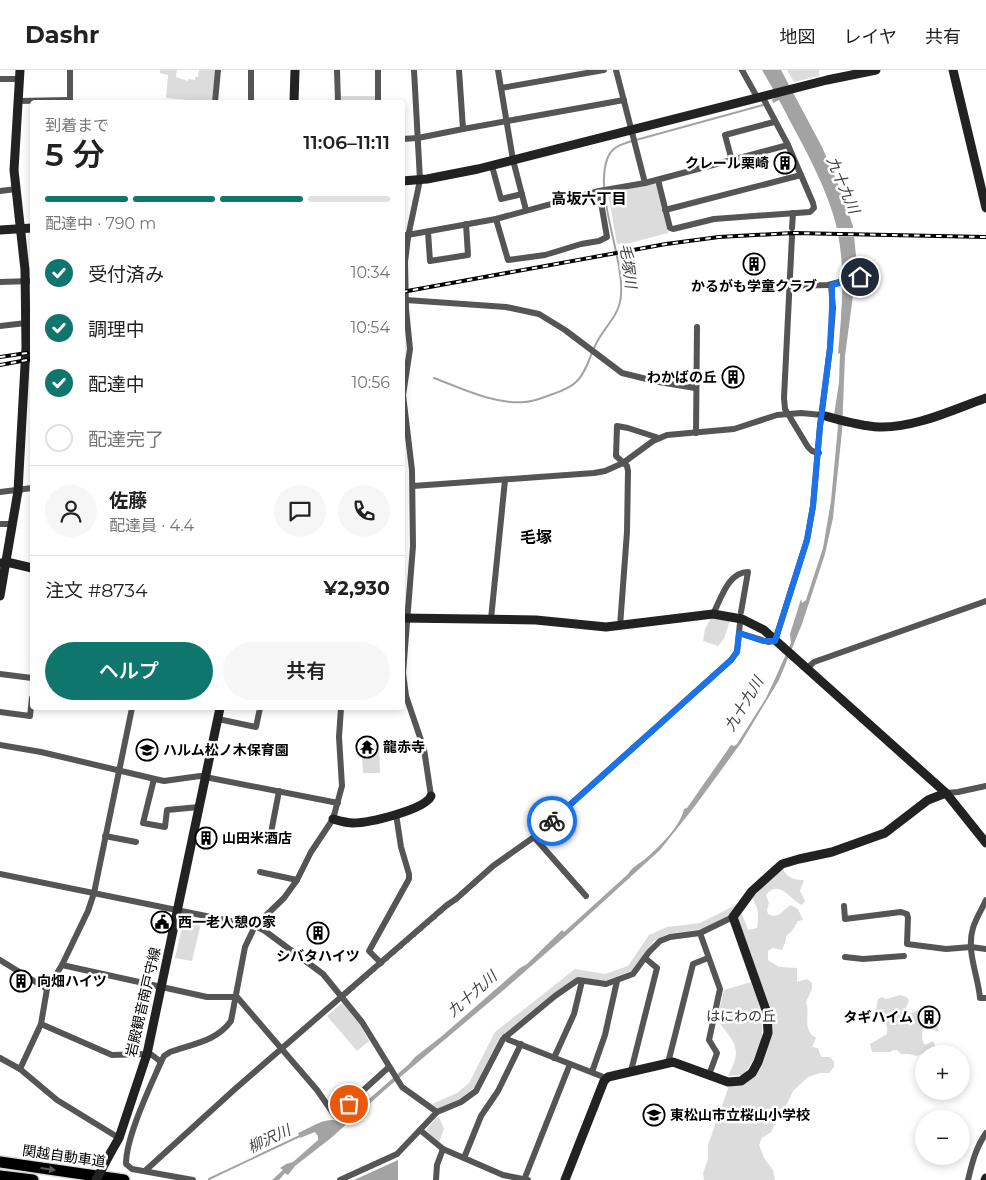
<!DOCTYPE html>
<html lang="ja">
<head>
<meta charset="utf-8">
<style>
	:root { --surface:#fff; --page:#f6f6f6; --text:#222; --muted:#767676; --line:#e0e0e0; --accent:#0f766e }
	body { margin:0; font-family:Montserrat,"Noto Sans JP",sans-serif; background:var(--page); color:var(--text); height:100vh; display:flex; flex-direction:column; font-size:19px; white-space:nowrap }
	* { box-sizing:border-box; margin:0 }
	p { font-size:16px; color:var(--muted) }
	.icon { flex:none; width:28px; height:28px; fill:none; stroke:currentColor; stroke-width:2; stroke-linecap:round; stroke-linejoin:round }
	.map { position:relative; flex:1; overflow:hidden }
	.drawer { position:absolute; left:30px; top:30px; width:375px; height:610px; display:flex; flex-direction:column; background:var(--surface); border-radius:5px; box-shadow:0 2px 8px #0003 }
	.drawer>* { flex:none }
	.fabs { position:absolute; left:915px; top:975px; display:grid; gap:10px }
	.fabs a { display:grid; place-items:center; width:55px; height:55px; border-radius:50%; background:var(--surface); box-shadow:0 2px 8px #0003; font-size:25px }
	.pin { position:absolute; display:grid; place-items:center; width:42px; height:42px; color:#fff; margin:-21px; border:2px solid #fff; border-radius:50%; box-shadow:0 1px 5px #0007 }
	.courier { position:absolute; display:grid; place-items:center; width:50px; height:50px; margin:-25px; border:4px solid #1a73e8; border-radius:50%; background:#fff; color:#222; box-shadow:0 1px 6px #0007 }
	.overview em { font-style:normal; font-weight:600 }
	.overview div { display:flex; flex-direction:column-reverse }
	.overview { display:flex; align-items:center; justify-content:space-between; height:85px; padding:0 15px }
	h1 { font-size:32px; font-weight:600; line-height:38px }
	.bar { display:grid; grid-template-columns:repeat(4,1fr); gap:8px 5px; align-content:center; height:60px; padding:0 15px }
	.bar i { height:6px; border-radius:4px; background:var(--line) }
	.bar .current { background:var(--accent) }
	.bar p { grid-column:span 4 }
	.line { display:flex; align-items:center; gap:12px; padding:0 15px; border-top:1px solid var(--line) }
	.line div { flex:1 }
	.round { display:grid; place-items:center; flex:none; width:52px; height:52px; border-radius:26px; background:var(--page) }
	ol { padding:0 15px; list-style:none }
	li { display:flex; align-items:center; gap:15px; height:55px }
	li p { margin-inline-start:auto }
	li .icon { padding:5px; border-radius:50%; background:var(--accent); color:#fff; stroke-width:4 }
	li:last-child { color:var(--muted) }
	li i { width:28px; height:28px; border:2px solid var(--line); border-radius:50% }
	.primary-button { display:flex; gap:10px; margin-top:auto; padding:10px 15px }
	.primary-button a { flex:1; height:58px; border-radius:30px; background:var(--accent); color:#fff; font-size:20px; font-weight:600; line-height:58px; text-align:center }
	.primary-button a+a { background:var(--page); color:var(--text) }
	header { display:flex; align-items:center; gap:30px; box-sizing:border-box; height:70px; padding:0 25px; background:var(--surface); border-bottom:1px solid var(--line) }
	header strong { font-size:24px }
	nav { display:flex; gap:28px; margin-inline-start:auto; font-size:18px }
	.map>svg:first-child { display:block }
</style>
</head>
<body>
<header>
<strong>Dashr</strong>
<nav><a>地図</a><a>レイヤ</a><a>共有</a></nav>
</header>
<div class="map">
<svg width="986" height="1110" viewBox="0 0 986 1110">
	<rect width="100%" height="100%" fill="#fff"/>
	<g fill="#dcdcdc">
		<path d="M160 0H177L176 7 188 11V9L195 10V7H198L199 0H215L212 32 166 28 168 5 160 3Z"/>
		<path d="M787 0H819V6L794 12Z"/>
		<rect x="341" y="26" width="34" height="6"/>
		<path d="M654 114 656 115 668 163 630 173 617 174 608 123Z"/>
		<path d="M711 548 730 550 724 569 718 576 703 571 705 559Z"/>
		<path d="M379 672 380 703H363L361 673Z"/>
		<path d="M783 799C787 808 795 810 804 810L800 821 805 831 802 835C791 831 779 808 766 825L769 833 767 840 768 844C779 850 782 840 791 835L798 839 803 850 798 851 792 861 786 866V870L782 880 773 878 768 881V890L779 897 797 898V912L807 909 812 913V919L806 932C811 946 801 958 816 968L812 977 818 978 821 987H830L834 992V997L829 1003H820L808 1007 793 1021 781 1047 777 1050 771 1062 762 1068 759 1075 764 1088 773 1100 775 1110H704L703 1103 708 1089V1075L729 1016H739C759 989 774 978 771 943L737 848 741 841 748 860 757 858C759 846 759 839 752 828L755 823Z"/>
		<path d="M738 834 729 846 703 859 668 864 654 871 632 901 605 911 577 907 500 967 475 1017 460 1029 439 1039 432 1034 457 1023 469 1013 495 962 575 899 605 904 628 896 649 865 667 857 700 853Z"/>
		<path d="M185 845 202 849 192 891 175 888Z"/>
		<path d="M751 912C765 948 770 972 743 1005L728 1006C743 978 735 973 717 950L724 920Z"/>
		<path d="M900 925 906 927 909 930 905 941 909 944 919 940 923 942 924 951 927 955 934 953 936 947 938 949 937 954 939 962 931 959H923C922 964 921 970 925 975L933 971 935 975 933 982 923 983 917 986 909 984H901L897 980H893L890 982H872L870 974 887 964C888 956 886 953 881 946L877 945 876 940 878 929 882 927 886 929Z"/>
		<path d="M343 932 355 945 369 971 357 981 327 946Z"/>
		<path d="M439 1047 444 1059 439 1073 426 1060 436 1048Z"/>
	</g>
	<g fill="#a3a3a3">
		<path d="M762 0H781L822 77 838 114 853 156 857 195 845 286 842 361 833 448 825 484 802 554 779 610 741 673 695 736 660 780 569 863 499 924 386 1019 331 1068 295 1096 288 1105 285 1103 279 1110H272L283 1100 280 1098 286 1094 293 1092 318 1070V1066L315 1062 300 1068 298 1063C309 1059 327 1045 339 1052L353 1043 409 994 415 987 442 966 520 898 527 894 562 860 564 862 628 804C632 797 639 794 645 789 659 777 680 757 684 739L687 738 731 675 734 676 737 674 766 628 774 611 791 573 790 564 801 529 802 533 806 530 823 478 831 431 838 356 834 345 839 313 840 283 838 284C842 239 847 188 833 144 820 103 798 67 779 30L773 33 772 30 777 26Z"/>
		<path d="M398 1090V1110H354Z"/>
	</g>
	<path fill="#fff" d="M833 158H855L856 167 835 166Z"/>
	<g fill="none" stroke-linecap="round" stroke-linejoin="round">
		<g stroke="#a3a3a3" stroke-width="2">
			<path d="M636 70 763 35"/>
			<path d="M434 308C461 318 495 335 524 332 533 332 542 328 550 325 559 322 569 319 576 312 587 302 590 284 597 272 605 256 620 245 621 225 624 186 593 122 608 87 612 77 622 74 632 71"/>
			<path d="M209 1109 302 1065"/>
		</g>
		<g stroke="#dbdbdb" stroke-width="14">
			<g id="highway">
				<path d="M0 1092 124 1110"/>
				<path d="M0 1106 33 1110"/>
			</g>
		</g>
		<g stroke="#555" stroke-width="6">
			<path d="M70 0V32"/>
			<path d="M337 0 338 32"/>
			<path d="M414 0 420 110 408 167 405 192 406 239 410 279 403 325 412 400 413 476 403 603 406 626 424 679 431 726"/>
			<path d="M498 0 513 90 526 140"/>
			<path d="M616 0 645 113 788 75 762 26"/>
			<path d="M742 0 757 27"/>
			<path d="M0 9H20"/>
			<path d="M501 18 604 0"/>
			<path d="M18 31 70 30"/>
			<path d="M215 32 218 0"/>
			<path d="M251 32V0"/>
			<path d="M378 32V0"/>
			<path d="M463 59 624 30"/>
			<path d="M402 69 418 68 463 59 459 0"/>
			<path d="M732 91 725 65 774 52"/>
			<path d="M492 96 501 129 522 124"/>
			<path d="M658 110 670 158 673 159 714 149 810 142 814 138 813 133 788 75"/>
			<path d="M0 121 16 119"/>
			<path d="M665 140 801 105"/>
			<path d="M496 149 508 190 545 185 581 174 599 171 607 167 599 121"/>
			<path d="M792 158 793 143"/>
			<path d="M428 162 430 191 468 185 466 154"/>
			<path d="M402 166 496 149 599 121 645 113"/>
			<path d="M792 166 784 328 785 339 808 377 812 381 819 383"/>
			<path d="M0 212 32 211"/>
			<path d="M750 213 789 216 828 215 862 206"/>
			<path d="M406 230 506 237 539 244 565 260 622 303 659 312 695 318"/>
			<path d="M0 256 26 253"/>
			<path d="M696 363 697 257"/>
			<path d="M413 416 594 403 605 401 623 393 653 371 667 365 734 359 777 345 801 343 822 345"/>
			<path d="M0 422 32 418"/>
			<path d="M0 454H12"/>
			<path d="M713 544C721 529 728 502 748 502L741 542"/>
			<path d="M491 549 505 410"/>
			<path d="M620 556 627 462 628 401 627 396 616 386 617 356 628 358 659 368"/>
			<path d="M739 563 768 572 775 571 807 470 813 436 820 356 830 278 833 238 831 215"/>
			<path d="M806 599 814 592 986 531"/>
			<path d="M0 604 32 608"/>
			<path d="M132 638 94 823 88 841 62 895 47 919 41 954 112 985 147 984 152 985 161 992 164 986 170 982C191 974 216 972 231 951L245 877 255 856 284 828 297 810 311 782 333 749 342 716 339 667 341 638"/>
			<path d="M0 642 30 646 32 628"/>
			<path d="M218 649 256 657 260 638"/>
			<path d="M0 675 41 682 155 709 164 711 200 706 338 733"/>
			<path d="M154 709 143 753 165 757 167 740 199 737"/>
			<path d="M946 723 958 722 986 716"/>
			<path d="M105 766 136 772"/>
			<path d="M534 767 586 826"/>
			<path d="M270 768 279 721"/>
			<path d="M260 802 297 810"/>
			<path d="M0 804 255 856 265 861 323 904 362 952 402 1017 437 1042"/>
			<path d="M986 830C982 839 976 848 973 858 966 881 978 905 980 928H986"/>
			<path d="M844 836 845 849 901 842 907 844 908 848 907 874 946 879 971 877 986 879"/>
			<path d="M700 863 720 919 709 970 717 983 709 1005"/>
			<path d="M845 887 863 889 904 886"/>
			<path d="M0 890 47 919"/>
			<path d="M381 893 369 881 409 809V804L401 777 396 744"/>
			<path d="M62 895 207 927H237L317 1020 335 1046 389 997"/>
			<path d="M505 967 509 970 606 1008"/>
			<path d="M0 988 20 999 57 1030 119 1068"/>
			<path d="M554 988 574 944 582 911"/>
			<path d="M161 992C150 1017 126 1067 126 1094L132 1099 193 1110"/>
			<path d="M668 993 693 894 708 888"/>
			<path d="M20 999 41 954"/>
			<path d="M631 1001 657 898 645 888"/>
			<path d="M592 1002 605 965 617 911"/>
			<path d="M420 1060 443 1079 503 1105 528 1110"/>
			<path d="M464 1088 481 1046 498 1021 521 974"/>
			<path d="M146 1100 235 1019 447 835 456 829 493 796 534 767 731 590 737 582 740 553"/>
			<path d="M340 1110 397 1084 437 1042 461 1032 476 1021 503 969 555 926 578 910 606 914 633 904 649 882 660 871 670 867 700 863 733 847"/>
			<path d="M436 1110 437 1095 443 1079"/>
			<path d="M524 1110 570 994"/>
			<path d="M968 1110C972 1093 976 1077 986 1063"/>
		</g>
		<g stroke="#222" stroke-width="9">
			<path d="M953 0 986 138"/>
			<path d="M294 32 295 0"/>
			<path d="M402 111 427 109 478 99 827 10 876 0"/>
			<path d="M0 160 32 158"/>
			<path d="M822 345C840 350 859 356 879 357 915 358 952 340 986 328"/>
			<path d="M1 493H11L32 498"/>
			<path d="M0 526 18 421 26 277 25 200 14 100 20 0"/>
			<path d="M402 548 536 550 606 557 713 544 742 549 764 560 946 723 986 773"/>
			<path d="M333 749C340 751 346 753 353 753 368 753 425 740 431 726"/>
			<path d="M111 1082 119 1068 147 984 220 638"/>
			<path d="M565 1110 604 1011 608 1007 673 992 728 1012 741 1011 752 1003 758 992 768 963 767 943 733 847 752 821 782 794 799 789 832 782 885 763 928 730 946 723"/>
			<path d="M985 1110 986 1108"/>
		</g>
		<use href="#highway" stroke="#000" stroke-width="11"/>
		<g stroke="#000" stroke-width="4">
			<g id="rail">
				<path d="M402 222 666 174 719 167 793 163 986 167"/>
				<path d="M0 287 27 283"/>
				<path d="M0 295 32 289"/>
			</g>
		</g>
		<use href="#rail" stroke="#fff" stroke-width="2" stroke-dasharray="5.5" stroke-linecap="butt"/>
		<path stroke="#222" stroke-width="9" d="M96 1110 111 1082"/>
	</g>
	<defs><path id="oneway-solid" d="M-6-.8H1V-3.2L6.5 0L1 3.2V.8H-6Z" transform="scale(1.25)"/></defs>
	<use fill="#595959" href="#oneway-solid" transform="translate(48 1099) rotate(8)"/>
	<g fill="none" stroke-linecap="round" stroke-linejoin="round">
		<path stroke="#595959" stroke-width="5" stroke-dasharray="0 9" d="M349 1034 389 996 362 952 342 927 493 796 534 767 552 751"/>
		<path stroke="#1a73e8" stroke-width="6" d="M552 751 731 590 737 582 739 563 763 571H775L807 470 813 436 820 356 830 278 832 238V215L860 207"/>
	</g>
	<defs>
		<g id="building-ring" transform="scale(1.125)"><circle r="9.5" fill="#fff" stroke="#000" stroke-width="1.5"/><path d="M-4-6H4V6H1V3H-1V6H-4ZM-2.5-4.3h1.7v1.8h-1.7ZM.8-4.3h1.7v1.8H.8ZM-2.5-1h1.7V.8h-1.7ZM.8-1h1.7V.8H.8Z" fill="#000"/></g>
		<g id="temple-ring" transform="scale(1.125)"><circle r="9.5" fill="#fff" stroke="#000" stroke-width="1.5"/><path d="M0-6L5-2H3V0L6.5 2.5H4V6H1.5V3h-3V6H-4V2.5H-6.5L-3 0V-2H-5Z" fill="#000"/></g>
		<g id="school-ring" transform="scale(1.125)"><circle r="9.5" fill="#fff" stroke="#000" stroke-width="1.5"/><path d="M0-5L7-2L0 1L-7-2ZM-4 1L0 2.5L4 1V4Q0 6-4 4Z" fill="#000"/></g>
		<g id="civic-ring" transform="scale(1.125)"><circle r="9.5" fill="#fff" stroke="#000" stroke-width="1.5"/><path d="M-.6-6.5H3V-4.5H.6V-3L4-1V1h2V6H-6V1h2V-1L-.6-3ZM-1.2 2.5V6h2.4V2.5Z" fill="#000"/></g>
	</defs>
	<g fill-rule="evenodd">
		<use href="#building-ring" x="785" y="93"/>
		<use href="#building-ring" x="754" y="194"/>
		<use href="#building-ring" x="733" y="307"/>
		<use href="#temple-ring" x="367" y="677"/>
		<use href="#school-ring" x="147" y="680"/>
		<use href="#building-ring" x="206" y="768"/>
		<use href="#civic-ring" x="162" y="852"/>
		<use href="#building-ring" x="318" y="863"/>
		<use href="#building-ring" x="21" y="911"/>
		<use href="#building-ring" x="929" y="947"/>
		<use href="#school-ring" x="654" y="1045"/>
	</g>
	<g text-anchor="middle" stroke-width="5" stroke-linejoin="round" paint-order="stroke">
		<g font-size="14" font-weight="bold" fill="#000" stroke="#fff" text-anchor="start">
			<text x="769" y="98" text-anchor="end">クレール栗崎</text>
			<text x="754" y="221" text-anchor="middle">かるがも学童クラブ</text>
			<text x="717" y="312" text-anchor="end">わかばの丘</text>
			<text x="383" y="682">龍赤寺</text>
			<text x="163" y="685">ハルム松ノ木保育園</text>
			<text x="222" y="773">山田米酒店</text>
			<text x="178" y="857">西一老人憩の家</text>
			<text x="318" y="891" text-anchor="middle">シバタハイツ</text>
			<text x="37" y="916">向畑ハイツ</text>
			<text x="913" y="952" text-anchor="end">タギハイム</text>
			<text x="670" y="1050">東松山市立桜山小学校</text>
		</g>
		<g font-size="14" fill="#000" stroke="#fff">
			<text transform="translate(143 932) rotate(-77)" y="5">岩殿観音南戸守線</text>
			<text transform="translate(64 1086) rotate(8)" y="5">関越自動車道</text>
		</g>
		<g font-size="14" fill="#333" stroke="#fff">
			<text x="741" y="951">はにわの丘</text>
		</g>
		<g font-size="15" font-style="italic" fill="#444" stroke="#fff">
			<text transform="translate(843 115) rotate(67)" y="5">九十九川</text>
			<text transform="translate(628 196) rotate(82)" y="5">毛塚川</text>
			<text transform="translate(744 634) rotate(-59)" y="5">九十九川</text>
			<text transform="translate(472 924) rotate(-41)" y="5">九十九川</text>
			<text transform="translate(269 1069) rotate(-25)" y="5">柳沢川</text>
		</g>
		<g font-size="15" font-weight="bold" fill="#000" stroke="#fff">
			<text x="589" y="134">高坂六丁目</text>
		</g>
		<g font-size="16" font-weight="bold" fill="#000" stroke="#fff">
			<text x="536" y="473">毛塚</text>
		</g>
	</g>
</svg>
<div class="fabs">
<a>+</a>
<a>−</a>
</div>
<div class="pin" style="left:349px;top:1034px;background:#ea580c"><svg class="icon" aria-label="bag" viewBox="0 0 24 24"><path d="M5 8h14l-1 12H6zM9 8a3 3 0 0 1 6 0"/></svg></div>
<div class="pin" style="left:860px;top:207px;background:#1f2937"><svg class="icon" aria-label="home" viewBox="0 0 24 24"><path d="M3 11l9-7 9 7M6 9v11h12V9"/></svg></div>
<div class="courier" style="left:552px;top:751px"><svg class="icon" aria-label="bike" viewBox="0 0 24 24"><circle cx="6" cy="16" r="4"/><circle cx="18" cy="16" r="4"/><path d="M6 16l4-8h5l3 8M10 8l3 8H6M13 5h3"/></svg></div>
<section class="drawer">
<div class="overview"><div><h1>5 分</h1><p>到着まで</p></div><em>11:06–11:11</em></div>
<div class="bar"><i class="current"></i><i class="current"></i><i class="current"></i><i></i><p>配達中 · 790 m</p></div>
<ol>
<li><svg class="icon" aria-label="check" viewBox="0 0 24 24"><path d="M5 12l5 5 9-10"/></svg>受付済み<p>10:34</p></li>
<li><svg class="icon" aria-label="check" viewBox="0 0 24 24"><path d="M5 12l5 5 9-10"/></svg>調理中<p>10:54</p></li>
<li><svg class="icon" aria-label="check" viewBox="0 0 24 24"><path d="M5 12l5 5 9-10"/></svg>配達中<p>10:56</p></li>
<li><i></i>配達完了</li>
</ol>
<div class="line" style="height:90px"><a class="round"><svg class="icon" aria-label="person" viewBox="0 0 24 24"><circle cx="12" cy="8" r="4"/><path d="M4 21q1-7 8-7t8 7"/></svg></a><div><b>佐藤</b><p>配達員 · 4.4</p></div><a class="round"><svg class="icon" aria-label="chat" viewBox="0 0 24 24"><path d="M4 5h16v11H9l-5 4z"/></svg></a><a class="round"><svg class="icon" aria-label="phone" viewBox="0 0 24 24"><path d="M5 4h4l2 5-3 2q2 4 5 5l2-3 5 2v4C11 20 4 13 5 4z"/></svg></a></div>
<div class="line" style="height:65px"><div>注文 #8734</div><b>¥2,930</b></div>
<div class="primary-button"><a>ヘルプ</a><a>共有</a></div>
</section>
</div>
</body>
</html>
